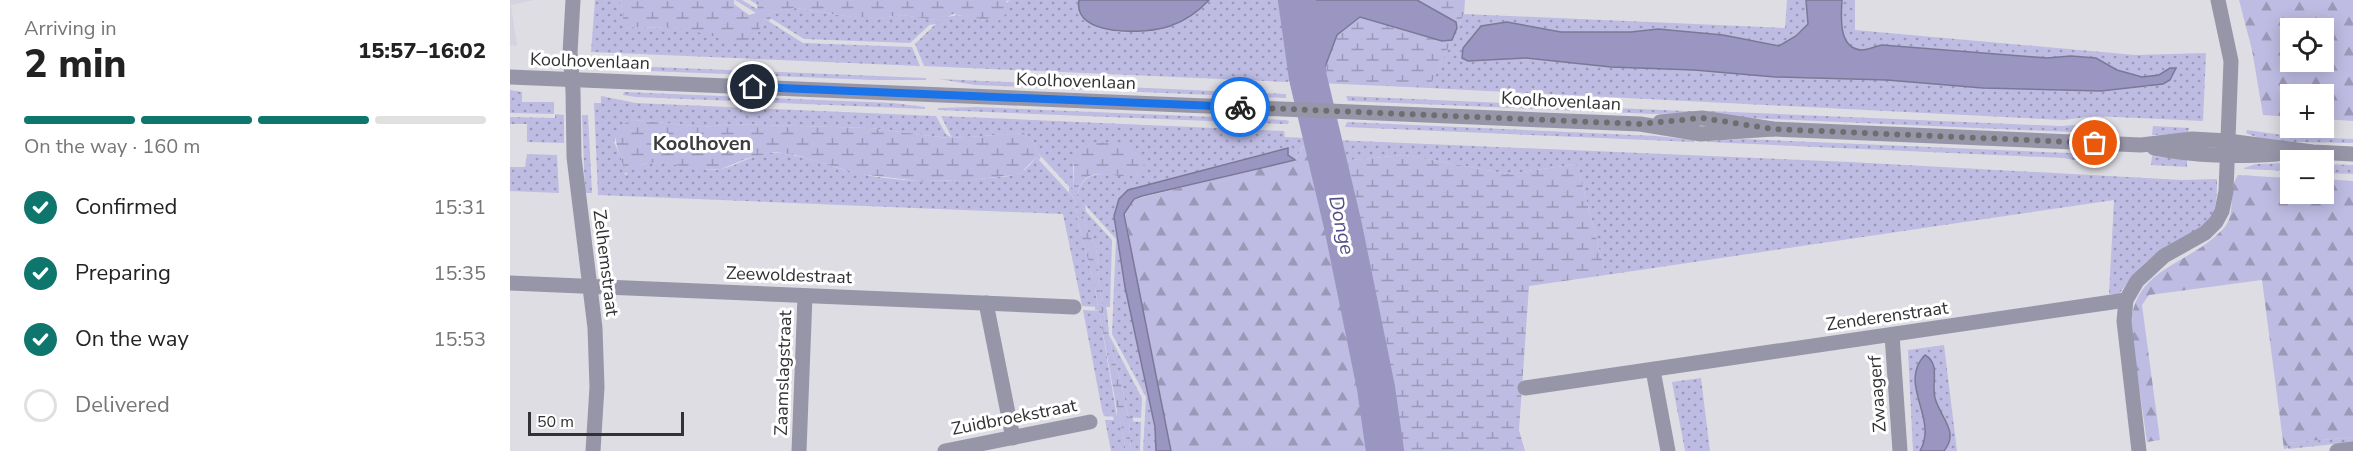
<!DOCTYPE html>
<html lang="en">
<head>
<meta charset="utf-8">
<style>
	:root { --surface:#fff; --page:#f2f2f2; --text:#222; --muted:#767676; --line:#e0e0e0; --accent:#0f766e }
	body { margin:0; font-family:"Nunito Sans",sans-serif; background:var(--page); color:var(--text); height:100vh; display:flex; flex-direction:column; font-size:22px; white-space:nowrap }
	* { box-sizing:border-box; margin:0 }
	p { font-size:20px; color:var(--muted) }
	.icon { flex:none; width:33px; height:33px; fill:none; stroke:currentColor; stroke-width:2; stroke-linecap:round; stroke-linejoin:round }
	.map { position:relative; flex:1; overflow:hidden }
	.details { display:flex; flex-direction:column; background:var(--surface); width:510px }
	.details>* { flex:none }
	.tools { position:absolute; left:1770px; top:18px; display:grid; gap:12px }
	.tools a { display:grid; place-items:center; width:54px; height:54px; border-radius:0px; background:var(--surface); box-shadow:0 3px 15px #0003; font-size:30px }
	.scale { position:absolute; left:18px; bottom:15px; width:156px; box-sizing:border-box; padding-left:6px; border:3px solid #323234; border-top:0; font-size:16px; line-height:21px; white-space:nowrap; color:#323234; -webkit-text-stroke:4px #fff; paint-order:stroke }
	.pin { position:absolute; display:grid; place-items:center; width:51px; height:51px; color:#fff; margin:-26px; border:3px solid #fff; border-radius:50%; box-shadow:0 2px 6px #0007 }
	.courier { position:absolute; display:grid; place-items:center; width:60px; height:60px; margin:-30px; border:4px solid #1a73e8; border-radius:50%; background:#fff; color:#222; box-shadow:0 2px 8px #0007 }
	.headline em { font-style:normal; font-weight:800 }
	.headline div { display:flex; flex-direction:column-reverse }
	.headline { display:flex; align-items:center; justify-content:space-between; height:102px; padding:0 24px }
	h1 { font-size:39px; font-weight:800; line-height:45px }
	.bar { display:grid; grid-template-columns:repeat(4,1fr); gap:9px 6px; align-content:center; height:72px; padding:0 24px }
	.bar i { height:8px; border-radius:4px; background:var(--line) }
	.bar .selected { background:var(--accent) }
	.bar p { grid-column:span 4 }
	ol { padding:0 24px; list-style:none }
	li { display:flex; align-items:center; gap:18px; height:66px }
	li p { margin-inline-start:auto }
	li .icon { padding:6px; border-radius:50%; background:var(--accent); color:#fff; stroke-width:4 }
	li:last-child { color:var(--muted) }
	li i { width:33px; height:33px; border:3px solid var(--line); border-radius:50% }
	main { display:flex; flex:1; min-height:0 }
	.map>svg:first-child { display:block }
</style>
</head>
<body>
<main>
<section class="details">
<div class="headline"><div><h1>2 min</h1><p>Arriving in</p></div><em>15:57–16:02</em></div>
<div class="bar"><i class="selected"></i><i class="selected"></i><i class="selected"></i><i></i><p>On the way · 160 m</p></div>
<ol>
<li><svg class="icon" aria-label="check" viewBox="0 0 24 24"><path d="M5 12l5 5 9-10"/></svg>Confirmed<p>15:31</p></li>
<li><svg class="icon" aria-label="check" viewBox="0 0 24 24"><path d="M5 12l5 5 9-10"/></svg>Preparing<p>15:35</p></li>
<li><svg class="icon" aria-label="check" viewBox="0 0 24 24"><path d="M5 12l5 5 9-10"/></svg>On the way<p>15:53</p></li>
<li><i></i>Delivered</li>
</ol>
</section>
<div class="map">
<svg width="1843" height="451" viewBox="0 0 1843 451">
	<defs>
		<pattern id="grass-dots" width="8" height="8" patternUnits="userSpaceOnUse" patternTransform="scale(1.5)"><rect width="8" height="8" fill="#bebce2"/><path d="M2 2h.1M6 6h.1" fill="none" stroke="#9b99b8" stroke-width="1.8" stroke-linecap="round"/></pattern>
		<pattern id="forest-firs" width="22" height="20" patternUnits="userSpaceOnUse" patternTransform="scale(1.5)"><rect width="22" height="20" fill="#bebce2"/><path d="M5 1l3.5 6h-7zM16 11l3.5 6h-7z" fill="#9b99b8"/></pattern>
		<pattern id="wetland-marsh" width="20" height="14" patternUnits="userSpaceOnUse" patternTransform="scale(1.5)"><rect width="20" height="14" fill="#bebce2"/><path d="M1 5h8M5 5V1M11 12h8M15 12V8" fill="none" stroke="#9b99b8"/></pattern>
	</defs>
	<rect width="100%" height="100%" fill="#dedde3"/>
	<path fill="#d4d3e0" d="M0 0H24L1 5 7 46 0 45Z"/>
	<g fill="url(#grass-dots)">
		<path d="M85 0H110L113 14V27L172 28 247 34 255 19 293 43 402 47 410 66 81 52Z"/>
		<path d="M500 0H569L568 6C579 14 590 24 602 30 607 33 614 32 620 32 650 32 678 22 699 0H769L785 77 777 82 414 66 405 44C432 18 435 9 474 20Z"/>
		<path d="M1277 0H1296L1298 24 1286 36 1269 46 1213 35 1148 29 1121 32H1051L997 22 958 61 1016 58 1101 67 1184 70 1265 77 1377 80 1474 88 1591 91 1616 87H1639L1660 68 1649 75 1632 77 1607 70 1587 58 1561 56 1537 58 1372 45C1366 46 1358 50 1352 50 1328 49 1331 17 1332 0H1345V30L1625 55 1696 53 1693 121 1584 116 1554 120 919 88 954 14 1275 28Z"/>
		<path d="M286 8 342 17 369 18 392 15 425 20 400 43 294 39 257 16 262 12Z"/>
		<path d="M120 66 416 78V80H364L114 70V67Z"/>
		<path d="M429 79 776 94V98L465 85Z"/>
		<path d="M0 90 12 92V102H44V114L0 113Z"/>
		<path d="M114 92 383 103 415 107V109L126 97 113 95Z"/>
		<path d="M91 96 126 103 426 116 438 138 360 128 221 124 194 127 124 120 110 127 104 142 114 164V174L117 175V171C127 167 137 162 148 162 168 162 190 172 211 169 231 165 246 151 268 153 295 155 320 167 347 173 390 183 436 182 479 178 489 177 501 177 510 173 517 169 522 163 526 157L565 199 568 222 584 282 588 307 572 306 553 214 88 195 84 103H91Z"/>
		<path d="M836 96 1175 111H1186L1185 113 1143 114 838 101Z"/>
		<path d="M467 107 775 120 779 121 778 124H775L428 110V108Z"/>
		<path d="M1199 111 1550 126 1584 124V133L1237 118 1198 113Z"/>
		<path d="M45 114 54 115V143L17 142V124H0V117L45 118Z"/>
		<path d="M72 115H78L82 193H75Z"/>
		<path d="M431 116 774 131 775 137 798 138 785 160 778 155V149L618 190 609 199 604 216 615 287 645 427 646 451H633L636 397 602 334 606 239 567 196C576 159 606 182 629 173L563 166 564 192 527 152 525 143 514 133 442 138Z"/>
		<path d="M837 122 1146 136 1184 140V142L835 127Z"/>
		<path d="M1643 126 1679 128 1678 134 1642 135Z"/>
		<path d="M1737 130 1779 136 1843 139V143C1815 142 1759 145 1736 133Z"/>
		<path d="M1234 139 1583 154V163L1553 158 1198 142 1197 141Z"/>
		<path d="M825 140 1340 162 1672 180 1707 179C1707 188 1707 198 1705 207 1698 232 1670 237 1651 250 1634 262 1621 277 1609 294H1599L1604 200 1096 275 1067 164 998 174 895 155 829 161Z"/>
		<path d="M17 154 47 155 49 193 0 191V167H15Z"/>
		<path d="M1642 156 1677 160V167L1641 165Z"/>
		<path d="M1780 163V171L1735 169 1734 168 1746 164Z"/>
		<path d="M1814 164 1843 165V174L1814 173Z"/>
		<path d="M569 204 602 240 600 307H592L586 246 578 233Z"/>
		<path d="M573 310 589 311 607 417 594 416 592 410Z"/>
		<path d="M593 311H597L599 335 632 398 631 418 618 417C613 381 599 347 593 311Z"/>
		<path d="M1434 345 1447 451H1434L1438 446 1435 417 1429 410 1424 396V365L1407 397C1414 416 1421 432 1410 451H1403L1398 350Z"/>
		<path d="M1191 378 1200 451H1175L1162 382Z"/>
		<path d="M595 420H610L616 451H601Z"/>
		<path d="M619 421 631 422 630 451H621Z"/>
		<path d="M1843 437V442L1778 449V443Z"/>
	</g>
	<g fill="url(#forest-firs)" fill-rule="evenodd">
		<path d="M1729 0H1843V121L1814 119V94H1780V117L1753 115 1742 50ZM1814 28V62H1780V28Z"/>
		<path d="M798 139 825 140 880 451H658L615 214 624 200 633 197 785 160Z"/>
		<path d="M1728 175 1780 178V194H1814V179L1843 181V437L1778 443V448L1774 449 1752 280 1639 295 1632 305 1650 440 1637 442 1621 329C1621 267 1680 266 1714 228 1727 214 1717 190 1728 175Z"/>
	</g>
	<g fill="url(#wetland-marsh)">
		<path d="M110 0H224V4L239 15 246 13 225 0H232L247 9 248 5 240 0H500L496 1 498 12 487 22 443 14 426 24 420 25 424 20 392 15 369 18 342 17 286 8 262 12 258 15 261 18 259 21 255 19 247 34 237 42 221 41 172 28 113 27V14Z"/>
		<path d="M907 0H955L954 14 947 28 946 22Z"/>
		<path d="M851 17 932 41 942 40 919 88 809 83 827 35Z"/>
		<path d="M124 120 194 127 221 124 360 128 437 138 436 134 442 138 514 133 525 143 527 152 531 157 529 160 526 157 512 172 505 175 459 180 410 181 349 174 285 155 265 152 238 158 211 169H188L149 162 134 164 114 174C115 154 89 129 124 120Z"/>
		<path d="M582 142C596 143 632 141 634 161 634 166 633 170 629 173 610 186 576 155 567 196L575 205 576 211 570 206 578 233 586 246 592 307H596L597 311H593C599 347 613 381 618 417H623V421H619L621 451H616L610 421 604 420 603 416H607V410L589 311 585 310V307L588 306 584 282 568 222 565 199 559 192V187L564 191V154L571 144Z"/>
		<path d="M895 155 998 174 1067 164 1096 275 1019 286 1009 430 1015 451H880L829 161Z"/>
	</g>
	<g fill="#9a96c1" stroke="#7b7897" stroke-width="1.5">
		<path d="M569 0H699C688 12 675 21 660 26 638 34 562 38 569 0Z"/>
		<path d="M769 0H907L946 22 947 28 942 40 932 41 850 17 827 35 809 83 785 77Z"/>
		<path d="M1296 0H1332C1331 17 1328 49 1352 50 1358 50 1366 46 1372 45L1537 58 1561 56 1586 58 1607 70 1632 77 1649 75 1660 68H1666L1660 80 1653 84 1591 91 1473 88 1377 80 1265 77 1184 70 1101 67 1016 58 958 61 952 58 953 48 971 26 997 22 1051 32H1121L1148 29 1213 35 1269 46 1286 36 1298 24Z"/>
		<path d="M778 148V155L785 160 632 196 624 199 614 214 661 451H646L645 427 615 287 604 216 609 199 618 190Z"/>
		<path d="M1415 355C1431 364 1421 383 1425 398 1430 417 1450 432 1434 451H1410C1429 418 1387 384 1415 355Z"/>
	</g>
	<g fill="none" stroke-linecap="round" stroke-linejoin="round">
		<path stroke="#9a96c1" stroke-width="38" d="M787 0 798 78 833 226 866 388 875 451"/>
		<g stroke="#9796a9" stroke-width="15">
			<path d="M63 0 60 53 63 91 64 157 85 328 87 387 83 451"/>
			<path d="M0 77 1130 124 1191 134 1263 129"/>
			<path d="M1150 122 1192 118 1263 129 1631 145 1682 139 1718 141 1803 152 1843 154"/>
			<path d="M1644 148C1689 156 1722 157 1767 154"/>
			<path d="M0 283 564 307"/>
			<path d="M476 303 503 438"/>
			<path d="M1382 335 1390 451"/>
			<path d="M1143 370 1158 451"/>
			<path d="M1015 388 1616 300"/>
			<path d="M289 451 295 296"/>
			<path d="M435 451 580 422"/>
			<path d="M1629 451 1614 321 1616 300 1627 281 1654 256 1695 233 1706 222 1712 211 1716 191 1721 61 1708 0"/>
			<path d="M1827 451 1843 449"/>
		</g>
	</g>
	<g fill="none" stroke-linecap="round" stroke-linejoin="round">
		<path stroke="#6e6e71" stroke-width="6" stroke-dasharray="0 10.8" d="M730 107 1130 124 1192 118 1263 129 1585 143"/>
		<path stroke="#1a73e8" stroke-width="8" d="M243 87 730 107"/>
	</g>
	<g text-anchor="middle" stroke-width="6" stroke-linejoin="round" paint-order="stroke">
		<g font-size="18" fill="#323234" stroke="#fff">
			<text transform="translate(80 61) rotate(2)" y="6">Koolhovenlaan</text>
			<text transform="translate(566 81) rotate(2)" y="6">Koolhovenlaan</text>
			<text transform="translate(1051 101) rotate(3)" y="6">Koolhovenlaan</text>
			<text transform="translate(96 263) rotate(83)" y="6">Zelhemstraat</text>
			<text transform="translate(279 275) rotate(2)" y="6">Zeewoldestraat</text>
			<text transform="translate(1377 316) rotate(-8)" y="6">Zenderenstraat</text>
			<text transform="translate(273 373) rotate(-88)" y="6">Zaamslagstraat</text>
			<text transform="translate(1367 394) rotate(-94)" y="6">Zwaagerf</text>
			<text transform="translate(504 417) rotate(-11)" y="6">Zuidbroekstraat</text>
		</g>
		<g font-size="20" font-weight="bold" fill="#3d3d41" stroke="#fff">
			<text x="192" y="150">Koolhoven</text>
		</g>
		<g font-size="20" font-style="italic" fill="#554d87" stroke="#fff">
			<text transform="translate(832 225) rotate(78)" y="7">Donge</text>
		</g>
	</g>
</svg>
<div class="tools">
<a><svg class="icon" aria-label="locate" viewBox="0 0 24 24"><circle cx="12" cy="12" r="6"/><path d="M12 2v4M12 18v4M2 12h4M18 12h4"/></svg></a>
<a>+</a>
<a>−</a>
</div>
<div class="scale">50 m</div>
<div class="pin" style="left:1585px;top:143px;background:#ea580c"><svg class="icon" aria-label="bag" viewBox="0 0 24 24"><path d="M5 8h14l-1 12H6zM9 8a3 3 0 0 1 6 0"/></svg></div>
<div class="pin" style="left:243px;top:87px;background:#1f2937"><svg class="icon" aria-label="home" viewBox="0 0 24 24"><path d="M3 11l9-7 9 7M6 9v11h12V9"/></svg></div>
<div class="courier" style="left:730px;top:107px"><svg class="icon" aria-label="bike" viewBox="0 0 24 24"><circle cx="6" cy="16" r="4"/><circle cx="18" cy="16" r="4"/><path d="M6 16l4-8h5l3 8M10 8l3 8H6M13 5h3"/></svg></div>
</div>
</main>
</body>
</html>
